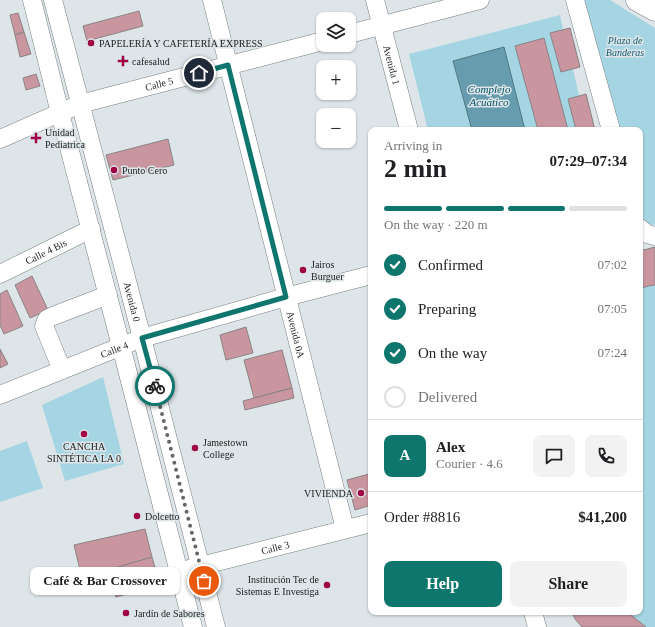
<!DOCTYPE html>
<html lang="en">
<head>
<meta charset="utf-8">
<style>
	:root { --surface:#fff; --page:#f2f2f2; --text:#202124; --muted:#757577; --line:#e0e0e0; --accent:#0f766e }
	body { margin:0; font-family:"Times New Roman",serif; background:var(--page); color:var(--text); height:100vh; display:flex; flex-direction:column; font-size:15px; white-space:nowrap }
	* { box-sizing:border-box; margin:0 }
	p { font-size:13px; color:var(--muted) }
	.icon { flex:none; width:22px; height:22px; fill:none; stroke:currentColor; stroke-width:2; stroke-linecap:round; stroke-linejoin:round }
	.map { position:relative; flex:1; overflow:hidden }
	.panel { position:absolute; left:368px; top:127px; width:275px; height:488px; display:flex; flex-direction:column; background:var(--surface); border-radius:8px; box-shadow:0 1px 3px #0004 }
	.panel>* { flex:none }
	.tools { position:absolute; left:316px; top:12px; display:grid; gap:8px }
	.tools a { display:grid; place-items:center; width:40px; height:40px; border-radius:8px; background:var(--surface); box-shadow:0 1px 3px #0004; font-size:20px }
	.pin { position:absolute; display:grid; place-items:center; width:34px; height:34px; color:#fff; margin:-17px; border:2px solid #fff; border-radius:50%; box-shadow:0 1px 4px #0007 }
	.courier { position:absolute; display:grid; place-items:center; width:40px; height:40px; margin:-20px; border:3px solid #0f766e; border-radius:50%; background:#fff; color:#222; box-shadow:0 1px 5px #0007 }
	.bubble { position:absolute; height:28px; border-radius:8px; background:var(--surface); box-shadow:0 1px 3px #0004; font-size:13px; font-weight:700; line-height:28px; text-align:center }
	.head em { font-style:normal; font-weight:700 }
	.head div { display:flex; flex-direction:column-reverse }
	.head { display:flex; align-items:center; justify-content:space-between; height:68px; padding:0 16px }
	h1 { font-size:26px; font-weight:700; line-height:30px }
	.bar { display:grid; grid-template-columns:repeat(4,1fr); gap:6px 4px; align-content:center; height:48px; padding:0 16px }
	.bar i { height:5px; border-radius:3px; background:var(--line) }
	.bar .on { background:var(--accent) }
	.bar p { grid-column:span 4 }
	.line { display:flex; align-items:center; gap:10px; padding:0 16px; border-top:1px solid var(--line) }
	.line div { flex:1 }
	.round { display:grid; place-items:center; flex:none; width:42px; height:42px; border-radius:8px; background:var(--page) }
	ol { padding:0 16px; list-style:none }
	li { display:flex; align-items:center; gap:12px; height:44px }
	li p { margin-inline-start:auto }
	li .icon { padding:4px; border-radius:50%; background:var(--accent); color:#fff; stroke-width:4 }
	li:last-child { color:var(--muted) }
	li i { width:22px; height:22px; border:2px solid var(--line); border-radius:50% }
	.primary-button { display:flex; gap:8px; margin-top:auto; padding:8px 16px }
	.primary-button a { flex:1; height:46px; border-radius:8px; background:var(--accent); color:#fff; font-size:16px; font-weight:700; line-height:46px; text-align:center }
	.primary-button a+a { background:var(--page); color:var(--text) }
	.map>svg:first-child { display:block }
</style>
</head>
<body>
<div class="map">
<svg width="655" height="627" viewBox="0 0 655 627">
	<rect width="100%" height="100%" fill="#dde5e8"/>
	<g fill="#a5d4e3">
		<path d="M583 0H610L655 28V225L645 224 640 206V130H618Z"/>
		<path d="M560 15 563 29 570 28 580 67 573 69 579 96 586 94 595 130H428L409 54Z"/>
		<path d="M655 247V627H582L575 619 572 612H640V251Z"/>
		<path d="M103 377 124 464 65 481 42 405Z"/>
		<path d="M27 441 43 488 0 502V451Z"/>
	</g>
	<path fill="#669cad" stroke="#517884" d="M504 47 525 130H472L453 61Z"/>
	<g fill="#c9969f" stroke="#8a8384">
		<path d="M139 11 143 26 87 41 83 26Z"/>
		<path d="M18 13 24 32 15 35 10 15Z"/>
		<path d="M570 28 580 67 561 72 550 33Z"/>
		<path d="M24 32 31 54 20 57 15 35Z"/>
		<path d="M544 38 568 130H538L515 46Z"/>
		<path d="M36 74 40 86 26 90 23 78Z"/>
		<path d="M586 94 595 130H576L568 99Z"/>
		<path d="M168 139 174 165 113 180 106 155Z"/>
		<path d="M655 247V285L648 286 640 289V251Z"/>
		<path d="M32 276 48 310 30 318 15 285Z"/>
		<path d="M7 290 23 326 4 334 0 325V294Z"/>
		<path d="M246 327 253 353 226 360 220 335Z"/>
		<path d="M0 349 8 364 0 368Z"/>
		<path d="M282 350 292 388 254 398 244 360Z"/>
		<path d="M292 388 294 398 245 410 243 401Z"/>
		<path d="M369 474 371 481V505L355 510 347 480Z"/>
		<path d="M145 529 152 557 82 578 74 545Z"/>
		<path d="M152 557 160 585 116 597 108 570Z"/>
		<path d="M572 612H627L646 627H582L575 619Z"/>
	</g>
	<g fill="none" stroke-linecap="round" stroke-linejoin="round">
		<g stroke="#788082" stroke-width="19">
			<g id="minor">
				<path d="M32 0 60 113 121 346 193 627"/>
				<path id="s1" d="M53 0 142 338 216 627"/>
				<path id="s2" d="M212 0 345 529"/>
				<path id="s3" d="M375 0 409 130"/>
				<path d="M575 0 611 130"/>
				<path d="M349 34 480 0"/>
				<path id="s4" d="M0 139 80 104 323 41"/>
				<path d="M640 228 647 234 655 236"/>
				<path id="s5" d="M0 274 91 229"/>
				<path d="M62 370 44 326 47 319 53 316 108 295"/>
				<path id="s6" d="M0 395 142 338 286 297 371 275"/>
				<path id="s7" d="M189 569 371 523"/>
				<path d="M533 612 537 627"/>
			</g>
		</g>
		<g stroke="#788082" stroke-width="23">
			<path id="major" d="M637 0 655 10"/>
		</g>
		<use href="#minor" stroke="#fff" stroke-width="18"/>
		<use href="#major" stroke="#fff" stroke-width="22"/>
	</g>
	<g fill="none" stroke-linecap="round" stroke-linejoin="round">
		<path stroke="#636869" stroke-width="4" stroke-dasharray="0 7.2" d="M155 386 204 581"/>
		<path stroke="#0f766e" stroke-width="5" d="M155 386 142 338 286 297 228 65 199 73"/>
	</g>
	<g fill="#9f0245" stroke="#dde5e8" stroke-width="1.5">
		<circle cx="91" cy="43" r="4"/>
		<path d="M121 55h4v4h4v4h-4v4h-4v-4h-4v-4h4z"/>
		<path d="M34 132h4v4h4v4h-4v4h-4v-4h-4v-4h4z"/>
		<circle cx="114" cy="170" r="4"/>
		<circle cx="303" cy="270" r="4"/>
		<circle cx="84" cy="434" r="4"/>
		<circle cx="195" cy="448" r="4"/>
		<circle cx="361" cy="493" r="4"/>
		<circle cx="137" cy="516" r="4"/>
		<circle cx="327" cy="585" r="4"/>
		<circle cx="126" cy="613" r="4"/>
	</g>
	<g text-anchor="middle" stroke-width="3" stroke-linejoin="round" paint-order="stroke">
		<g font-size="10" font-style="italic" fill="#105a6d" stroke="#dde5e8">
			<text x="625" y="44">Plaza de<tspan x="625" dy="12">Banderas</tspan></text>
		</g>
		<g font-size="10" fill="#212425" stroke="#dde5e8" text-anchor="start">
			<text x="99" y="47">PAPELERÍA Y CAFETERÍA EXPRESS</text>
			<text x="132" y="65">cafesalud</text>
			<text x="45" y="136">Unidad<tspan x="45" dy="12">Pediatrica</tspan></text>
			<text x="122" y="174">Punto Cero</text>
			<text x="311" y="268">Jairos<tspan x="311" dy="12">Burguer</tspan></text>
			<text x="203" y="446">Jamestown<tspan x="203" dy="12">College</tspan></text>
			<text x="84" y="450" text-anchor="middle">CANCHA<tspan x="84" dy="12">SINTÉTICA LA 0</tspan></text>
			<text x="353" y="497" text-anchor="end">VIVIENDA</text>
			<text x="145" y="520">Dolcetto</text>
			<text x="319" y="583" text-anchor="end">Institución Tec de<tspan x="319" dy="12">Sistemas E Investiga</tspan></text>
			<text x="134" y="617">Jardín de Sabores</text>
		</g>
		<g font-size="10" fill="#212425" stroke="#dde5e8">
			<text dy="4" stroke="none"><textPath href="#s3" startOffset="67">Avenida 1</textPath></text>
			<text dy="4" stroke="none"><textPath href="#s4" startOffset="169">Calle 5</textPath></text>
			<text dy="4" stroke="none"><textPath href="#s5" startOffset="51">Calle 4 Bis</textPath></text>
			<text dy="4" stroke="none"><textPath href="#s1" startOffset="312">Avenida 0</textPath></text>
			<text dy="4" stroke="none"><textPath href="#s2" startOffset="345">Avenida 0A</textPath></text>
			<text dy="4" stroke="none"><textPath href="#s6" startOffset="123">Calle 4</textPath></text>
			<text dy="4" stroke="none"><textPath href="#s7" startOffset="89">Calle 3</textPath></text>
		</g>
		<g font-size="11" font-style="italic" fill="#005163" stroke="#dde5e8">
			<text x="489" y="93">Complejo<tspan x="489" dy="13">Acuático</tspan></text>
		</g>
	</g>
</svg>
<div class="tools">
<a><svg class="icon" aria-label="layers" viewBox="0 0 24 24"><path d="M12 4l9 5-9 5-9-5zM3 14l9 5 9-5"/></svg></a>
<a>+</a>
<a>−</a>
</div>
<div class="pin" style="left:204px;top:581px;background:#ea580c"><svg class="icon" aria-label="bag" viewBox="0 0 24 24"><path d="M5 8h14l-1 12H6zM9 8a3 3 0 0 1 6 0"/></svg></div>
<div class="pin" style="left:199px;top:73px;background:#1f2937"><svg class="icon" aria-label="home" viewBox="0 0 24 24"><path d="M3 11l9-7 9 7M6 9v11h12V9"/></svg></div>
<div class="courier" style="left:155px;top:386px"><svg class="icon" aria-label="bike" viewBox="0 0 24 24"><circle cx="6" cy="16" r="4"/><circle cx="18" cy="16" r="4"/><path d="M6 16l4-8h5l3 8M10 8l3 8H6M13 5h3"/></svg></div>
<div class="bubble" style="left:30px;top:567px;width:150px">Café &amp; Bar Crossover</div>
<section class="panel">
<div class="head"><div><h1>2 min</h1><p>Arriving in</p></div><em>07:29–07:34</em></div>
<div class="bar"><i class="on"></i><i class="on"></i><i class="on"></i><i></i><p>On the way · 220 m</p></div>
<ol>
<li><svg class="icon" aria-label="check" viewBox="0 0 24 24"><path d="M5 12l5 5 9-10"/></svg>Confirmed<p>07:02</p></li>
<li><svg class="icon" aria-label="check" viewBox="0 0 24 24"><path d="M5 12l5 5 9-10"/></svg>Preparing<p>07:05</p></li>
<li><svg class="icon" aria-label="check" viewBox="0 0 24 24"><path d="M5 12l5 5 9-10"/></svg>On the way<p>07:24</p></li>
<li><i></i>Delivered</li>
</ol>
<div class="line" style="height:72px"><b class="round" style="background:var(--accent);color:#fff">A</b><div><b>Alex</b><p>Courier · 4.6</p></div><a class="round"><svg class="icon" aria-label="chat" viewBox="0 0 24 24"><path d="M4 5h16v11H9l-5 4z"/></svg></a><a class="round"><svg class="icon" aria-label="phone" viewBox="0 0 24 24"><path d="M5 4h4l2 5-3 2q2 4 5 5l2-3 5 2v4C11 20 4 13 5 4z"/></svg></a></div>
<div class="line" style="height:52px"><div>Order #8816</div><b>$41,200</b></div>
<div class="primary-button"><a>Help</a><a>Share</a></div>
</section>
</div>
</body>
</html>
